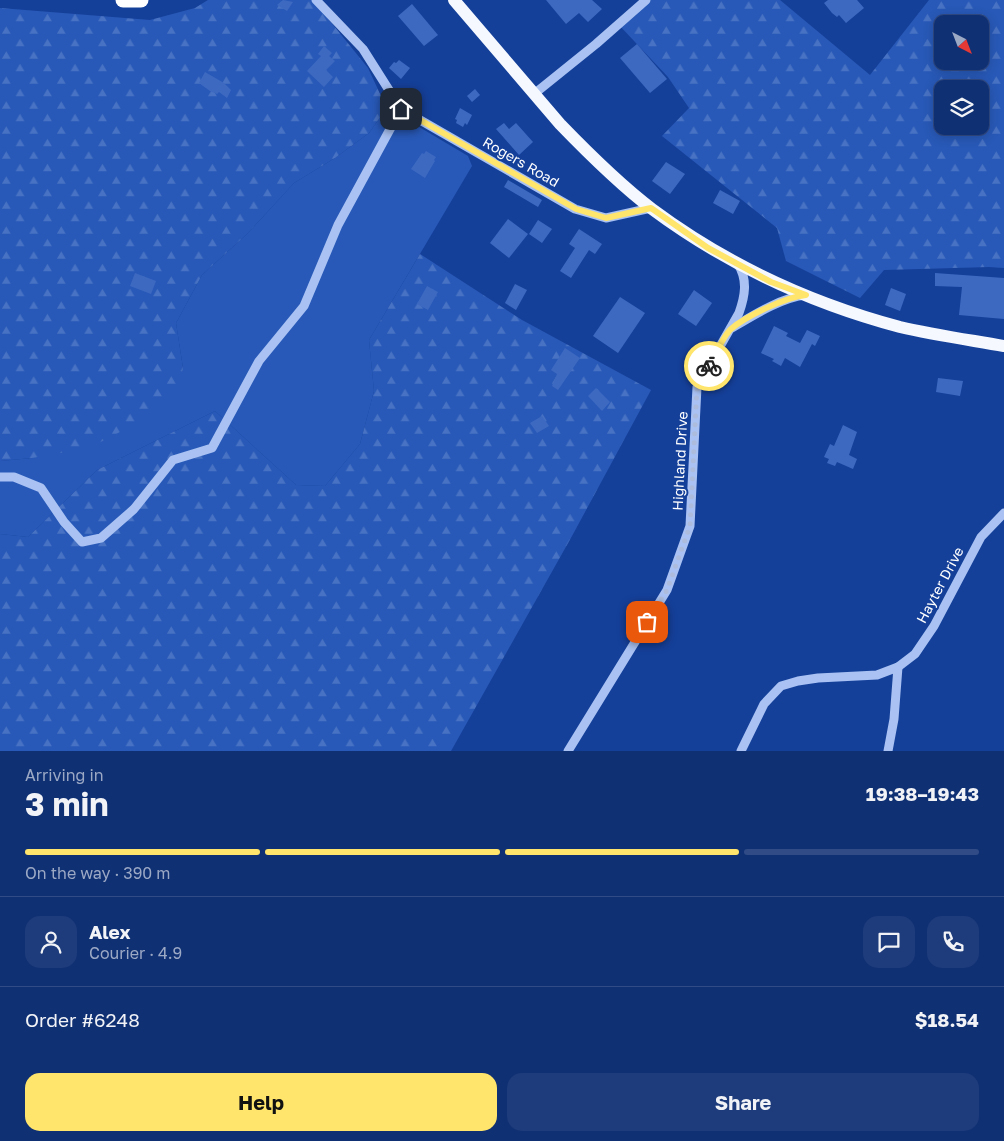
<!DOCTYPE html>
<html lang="en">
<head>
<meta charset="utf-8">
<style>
	:root { --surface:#103074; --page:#1e3c7c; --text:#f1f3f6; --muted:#9ca9c5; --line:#304b86; --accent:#ffe56b }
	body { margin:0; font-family:"Golos Text",sans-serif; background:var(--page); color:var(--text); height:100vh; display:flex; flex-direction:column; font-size:19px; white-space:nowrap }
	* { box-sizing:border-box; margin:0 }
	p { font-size:16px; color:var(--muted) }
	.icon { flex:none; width:28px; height:28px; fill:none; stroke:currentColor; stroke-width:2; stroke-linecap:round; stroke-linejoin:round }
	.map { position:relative; height:751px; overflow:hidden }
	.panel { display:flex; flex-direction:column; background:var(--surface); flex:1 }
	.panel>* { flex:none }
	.needle { width:32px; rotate:138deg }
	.buttons { position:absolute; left:934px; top:15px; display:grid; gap:10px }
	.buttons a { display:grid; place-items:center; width:55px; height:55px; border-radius:10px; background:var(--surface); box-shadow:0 2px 12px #0003,0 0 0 1px var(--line); font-size:25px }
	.pin { position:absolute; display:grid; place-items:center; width:42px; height:42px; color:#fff; margin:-21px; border-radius:10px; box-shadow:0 2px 8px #0006 }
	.courier { position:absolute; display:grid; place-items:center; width:50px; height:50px; margin:-25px; border:4px solid #ffe56b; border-radius:50%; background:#fff; color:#222; box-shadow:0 1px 6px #0007 }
	.head em { font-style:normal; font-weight:700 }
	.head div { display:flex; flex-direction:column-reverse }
	.head { display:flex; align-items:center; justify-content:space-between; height:85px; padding:0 25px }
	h1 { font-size:32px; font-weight:700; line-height:38px }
	.bar { display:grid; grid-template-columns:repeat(4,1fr); gap:8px 5px; align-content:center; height:60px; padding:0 25px }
	.bar i { height:6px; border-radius:4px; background:var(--line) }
	.bar .on { background:var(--accent) }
	.bar p { grid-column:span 4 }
	.line { display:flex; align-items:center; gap:12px; padding:0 25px; border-top:1px solid var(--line) }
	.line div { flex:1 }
	.round { display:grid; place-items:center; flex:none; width:52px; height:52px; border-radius:15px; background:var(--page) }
	.action { display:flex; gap:10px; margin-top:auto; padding:10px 25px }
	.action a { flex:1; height:58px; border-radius:15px; background:var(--accent); color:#111; font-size:20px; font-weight:700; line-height:58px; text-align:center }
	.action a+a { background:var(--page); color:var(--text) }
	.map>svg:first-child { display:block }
</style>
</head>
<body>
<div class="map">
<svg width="1004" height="751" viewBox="0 0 1004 751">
	<defs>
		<pattern id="forest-firs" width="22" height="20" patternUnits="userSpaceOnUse" patternTransform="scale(1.25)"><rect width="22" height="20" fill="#2859b8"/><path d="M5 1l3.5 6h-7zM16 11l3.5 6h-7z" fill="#4872c3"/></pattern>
	</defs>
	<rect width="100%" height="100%" fill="#15409a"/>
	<path fill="#2859b8" d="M382 98 404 118 468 156 472 166 369 340 374 391 360 444 325 486 296 485 215 411 97 470 28 537 0 534V461L32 458 183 368 176 323 202 275 247 234 294 183 335 158 369 133 381 116Z"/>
	<g fill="url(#forest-firs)" fill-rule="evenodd">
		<path d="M208 0H313L368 68 382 98 381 116 369 133 335 158 294 183 247 234 202 275 176 323 183 368 178 389 147 418 89 448 32 458 0 461V8L150 20 195 8Z"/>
		<path d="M646 0H780L870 75 929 0H1004V268L989 267 884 270 860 298 786 261 777 228 662 136 689 108 668 77 619 25ZM942 24H980V61H942ZM942 89H980V126H942Z"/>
		<path d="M420 254 522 320 651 390 572 536 451 751H0V534L28 537 97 470 215 411 296 485 325 486 360 444 374 391 369 340Z"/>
	</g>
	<g fill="#3d69c1">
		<path d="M283 0 293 2 287 11 277 5Z"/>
		<path d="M546 0H592L602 9 588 22 579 13 566 24Z"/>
		<path d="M828 0H857L864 8 846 23 839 15 837 17 832 13 824 3Z"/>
		<path d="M412 4 438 35 424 46 398 16Z"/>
		<path d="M637 44 667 79 650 93 620 58Z"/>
		<path d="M324 46 332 53 329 56 335 61 326 70 333 77 324 87 307 71 321 56 318 54Z"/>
		<path d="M399 60 410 68 401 79 389 68 394 62 396 63Z"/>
		<path d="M205 72 224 83 231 90 227 98 219 92 217 94 210 91 199 83Z"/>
		<path d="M475 89 480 95 472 102 467 96Z"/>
		<path d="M460 108 472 115 467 125 465 123 463 127 456 123 457 120 455 119Z"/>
		<path d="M504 123 509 129 516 123 533 142 519 155 496 129Z"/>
		<path d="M426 151 436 157 434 160 435 161 425 178 411 169 422 153 424 154Z"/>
		<path d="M666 162 685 174 670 194 652 181Z"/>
		<path d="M508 180 542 200 538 207 504 187Z"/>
		<path d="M720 190 740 201 733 214 713 203Z"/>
		<path d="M508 219 528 234 509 258 490 243Z"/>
		<path d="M538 220 552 229 542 243 529 234Z"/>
		<path d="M579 229 602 244 595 254 589 250 571 278 560 271 575 248 569 244Z"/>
		<path d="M135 273 156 281 151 294 130 286Z"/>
		<path d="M935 273 1004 278V319L959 315 962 287 935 286Z"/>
		<path d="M515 284 527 290 516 310 505 303Z"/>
		<path d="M427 286 438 292 428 310 417 304Z"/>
		<path d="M891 288 906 294 900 311 885 305Z"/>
		<path d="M694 290 712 303 696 326 678 314Z"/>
		<path d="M620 297 645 313 618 353 593 336Z"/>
		<path d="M774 326 788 333 786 336 800 343 807 330 820 336 815 346 812 344 800 367 785 358 781 366 772 361 774 359 761 353Z"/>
		<path d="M565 348 580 358 558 390 552 386 557 374 551 370Z"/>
		<path d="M938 378 963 381 960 396 936 392Z"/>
		<path d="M596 388 610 402 602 411 588 396Z"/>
		<path d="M542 416 549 426 537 433 530 423Z"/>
		<path d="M843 425 857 432 849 455 857 459 853 469 837 462 835 466 827 463 829 459 824 457 830 444 834 446Z"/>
	</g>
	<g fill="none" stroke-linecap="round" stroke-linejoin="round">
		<g stroke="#a9c2f3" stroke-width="9">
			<path d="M316 0 363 49 401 109 575 209 606 218 651 208"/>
			<path d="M534 94 596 44 646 0"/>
			<path d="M732 328C752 316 782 297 806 295"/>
			<path d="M0 477H14L41 488 64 522 82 542 101 538 134 509 173 460 212 448 259 361 304 306 338 225 401 109"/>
			<path d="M568 751 667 590 690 526 697 387 739 313C745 296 748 280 738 264"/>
			<path d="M741 751 764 704 781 686 798 681 818 678 877 675 898 667 915 654 934 626 981 537 1004 513"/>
			<path d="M888 751 894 719 898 667"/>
		</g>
		<path stroke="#f5f8ff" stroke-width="12" d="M454 0 560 124C589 154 619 184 652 209 726 264 810 303 900 327 934 335 970 340 1004 346"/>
		<path stroke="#fff" stroke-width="15" d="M123 0H141"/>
	</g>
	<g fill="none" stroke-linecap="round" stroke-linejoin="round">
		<path stroke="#adbcdc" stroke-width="5" stroke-dasharray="0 9" d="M647 622 667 590 690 526 697 387 709 366"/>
		<path stroke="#ffe56b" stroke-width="6" d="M401 109 576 209 606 218 651 208 708 248 771 282 806 295C786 297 746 316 731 329 723 336 715 356 709 366"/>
	</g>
	<g text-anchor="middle" stroke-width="4" stroke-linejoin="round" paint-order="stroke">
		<g font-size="14" fill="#fff" stroke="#15409a">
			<text transform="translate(521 162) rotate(30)" y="5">Rogers Road</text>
			<text transform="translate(680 461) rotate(-87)" y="5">Highland Drive</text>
			<text transform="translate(940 585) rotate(-62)" y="5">Hayter Drive</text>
		</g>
	</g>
</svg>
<div class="buttons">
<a><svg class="needle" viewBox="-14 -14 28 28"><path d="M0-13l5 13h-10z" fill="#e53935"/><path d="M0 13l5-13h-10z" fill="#9ca9c5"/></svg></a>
<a><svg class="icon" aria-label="layers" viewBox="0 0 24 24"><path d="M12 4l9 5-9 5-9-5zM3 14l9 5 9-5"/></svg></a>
</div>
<div class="pin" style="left:647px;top:622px;background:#ea580c"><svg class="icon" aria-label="bag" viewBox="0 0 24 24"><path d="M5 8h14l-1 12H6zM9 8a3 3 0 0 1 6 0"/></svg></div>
<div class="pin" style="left:401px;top:109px;background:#1f2937"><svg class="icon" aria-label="home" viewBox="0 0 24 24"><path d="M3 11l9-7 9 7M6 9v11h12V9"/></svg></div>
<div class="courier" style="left:709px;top:366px"><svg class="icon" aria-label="bike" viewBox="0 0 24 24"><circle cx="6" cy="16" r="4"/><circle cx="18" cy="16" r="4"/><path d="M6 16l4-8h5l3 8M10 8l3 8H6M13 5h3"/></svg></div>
</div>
<section class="panel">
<div class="head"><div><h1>3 min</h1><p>Arriving in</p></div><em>19:38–19:43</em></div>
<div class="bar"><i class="on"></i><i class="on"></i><i class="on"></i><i></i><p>On the way · 390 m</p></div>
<div class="line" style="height:90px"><a class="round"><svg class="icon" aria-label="person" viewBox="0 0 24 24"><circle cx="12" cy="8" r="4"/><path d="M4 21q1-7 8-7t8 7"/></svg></a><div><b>Alex</b><p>Courier · 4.9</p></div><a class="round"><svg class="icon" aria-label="chat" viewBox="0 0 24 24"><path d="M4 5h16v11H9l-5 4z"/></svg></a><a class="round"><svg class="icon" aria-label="phone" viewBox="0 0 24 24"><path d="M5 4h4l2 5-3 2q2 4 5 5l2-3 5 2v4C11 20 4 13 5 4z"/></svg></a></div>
<div class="line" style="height:65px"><div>Order #6248</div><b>$18.54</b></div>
<div class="action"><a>Help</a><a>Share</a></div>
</section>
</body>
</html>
